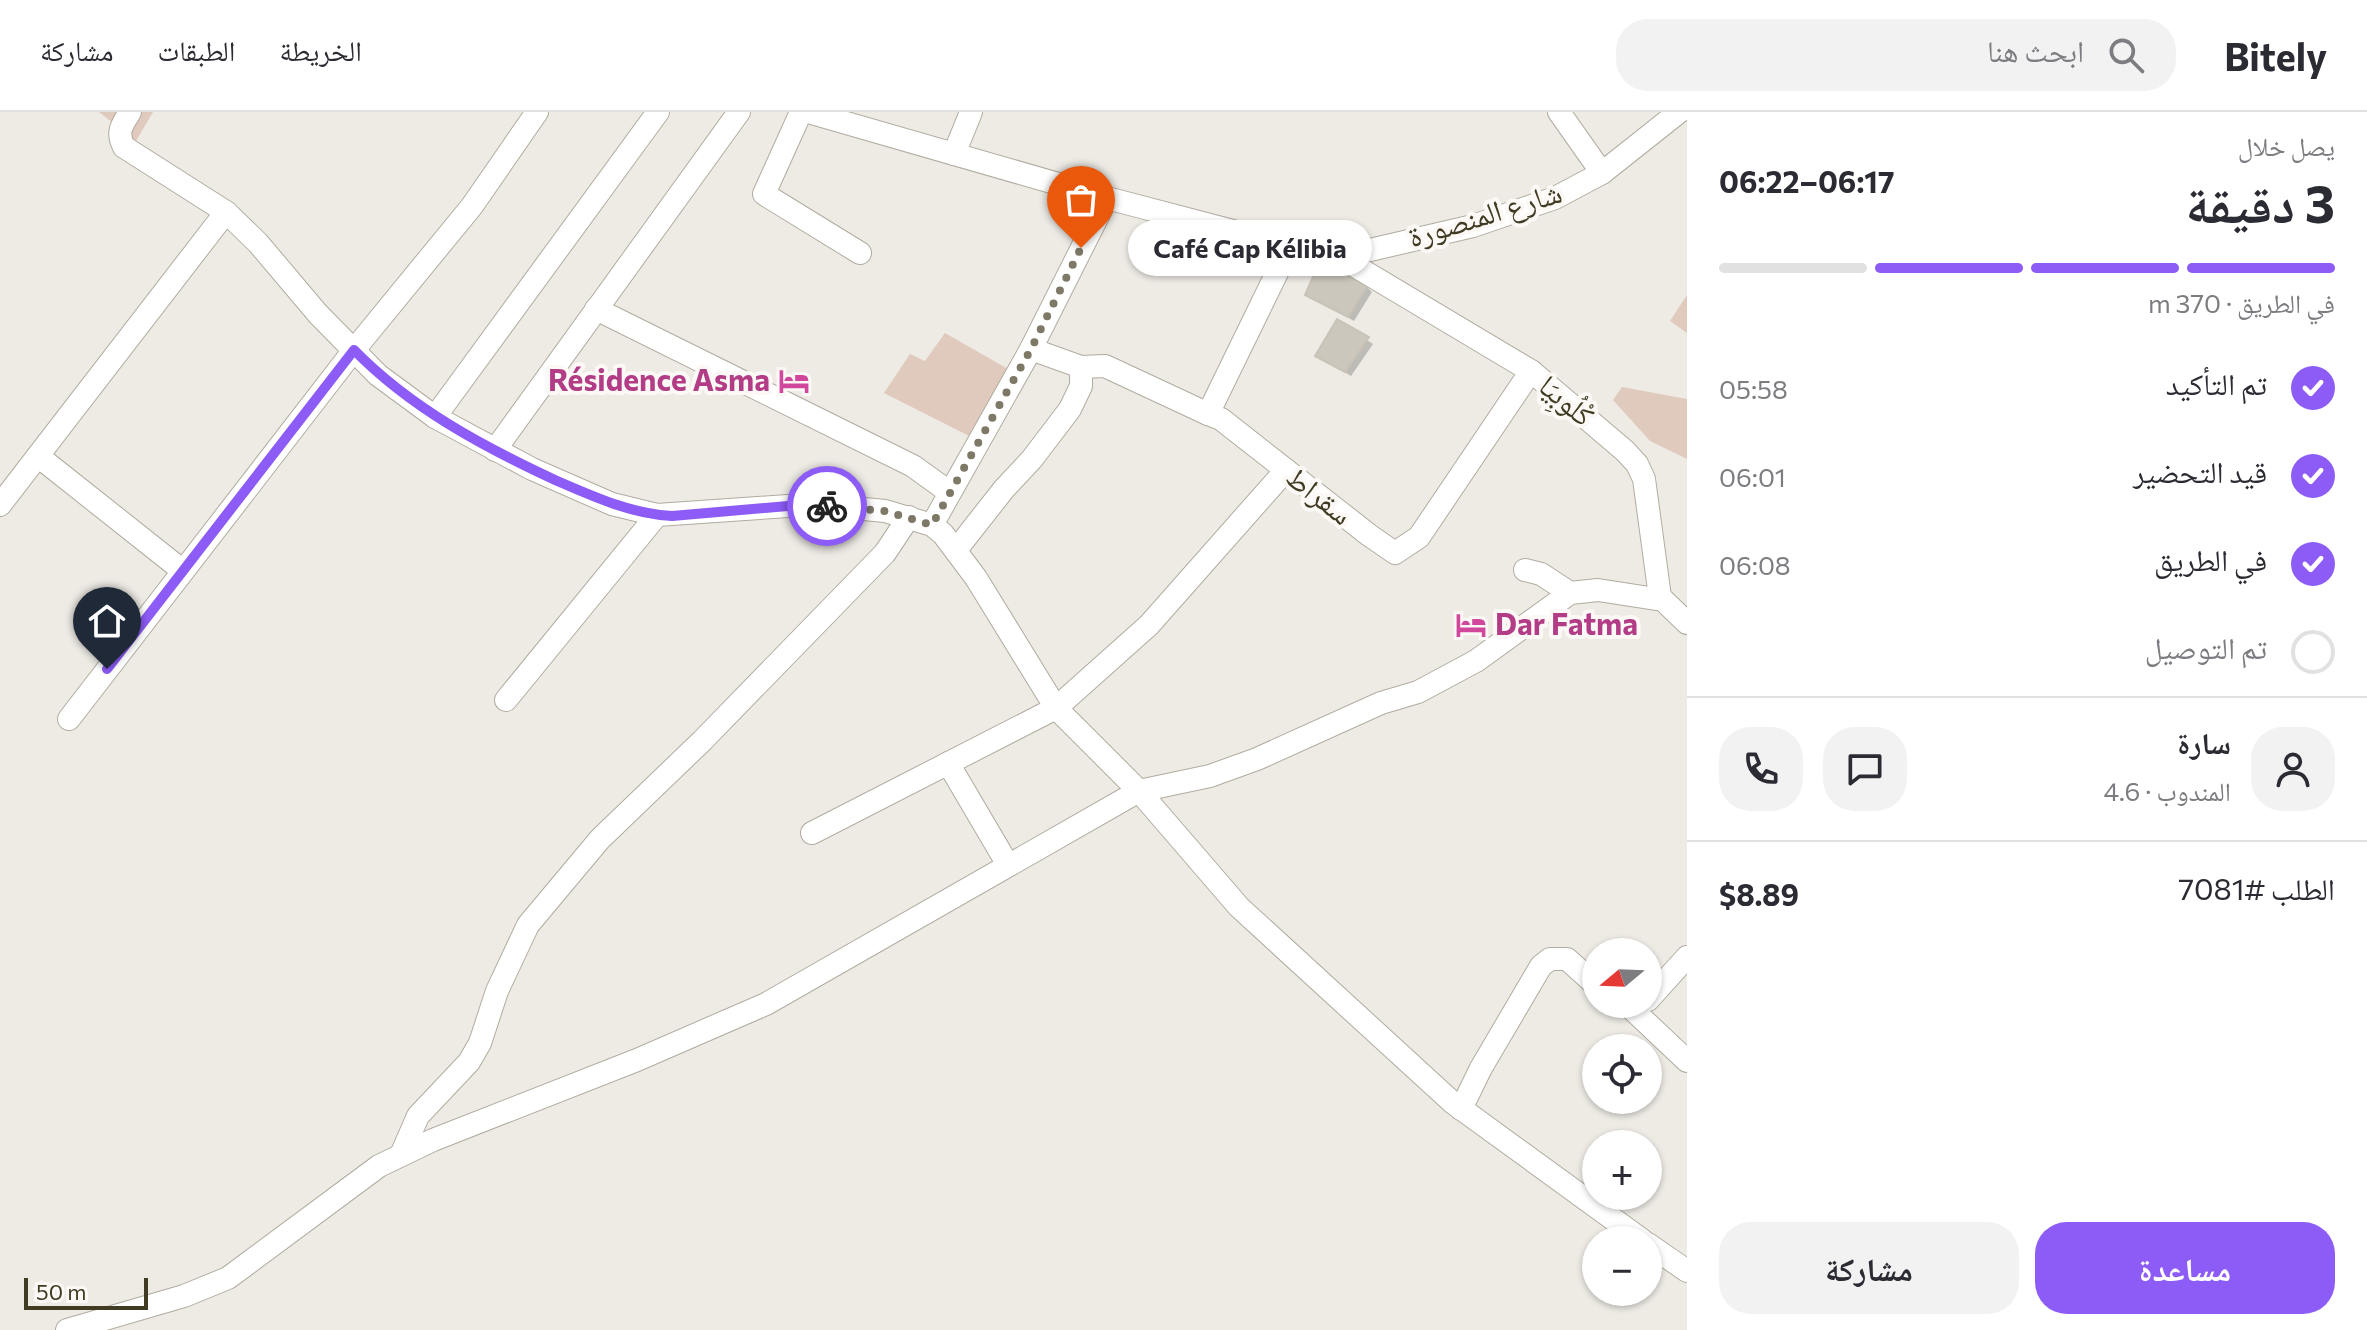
<!DOCTYPE html>
<html lang="ar">
<head>
<meta charset="utf-8">
<style>
	:root { --surface:#fff; --page:#f2f2f3; --text:#2b2b33; --muted:#7c7c81; --line:#e1e1e2; --accent:#8d5bf6 }
	body { margin:0; font-family:Commissioner,"Noto Naskh Arabic",sans-serif; background:var(--page); color:var(--text); direction:rtl; height:100vh; display:flex; flex-direction:column; font-size:30px; white-space:nowrap }
	* { box-sizing:border-box; margin:0 }
	p { font-size:26px; color:var(--muted) }
	.icon { flex:none; width:44px; height:44px; fill:none; stroke:currentColor; stroke-width:2; stroke-linecap:round; stroke-linejoin:round }
	.map { position:relative; flex:1; overflow:hidden; direction:ltr }
	.details { display:flex; flex-direction:column; background:var(--surface); width:680px }
	.details>* { flex:none }
	.needle { width:52px; rotate:251deg }
	.fabs { position:absolute; left:1582px; top:826px; display:grid; gap:16px }
	.fabs a { display:grid; place-items:center; width:80px; height:80px; border-radius:50%; background:var(--surface); box-shadow:0 2px 6px #0004; font-size:40px }
	.scale { position:absolute; left:24px; bottom:20px; width:124px; box-sizing:border-box; padding-left:8px; border:4px solid #413b23; border-top:0; font-size:22px; line-height:28px; white-space:nowrap; color:#413b23; -webkit-text-stroke:6px #fbf8f6; paint-order:stroke }
	.pin { position:absolute; display:grid; place-items:center; width:68px; height:68px; color:#fff; margin:-82px -34px; border-radius:50% 50% 50% 0; rotate:-45deg; box-shadow:0 0 8px #0007 }
	.pin .icon { rotate:45deg }
	.courier { position:absolute; display:grid; place-items:center; width:80px; height:80px; margin:-40px; border:6px solid #8d5bf6; border-radius:50%; background:#fff; color:#222; box-shadow:0 2px 10px #0007 }
	.bubble { position:absolute; height:56px; border-radius:28px; background:var(--surface); box-shadow:0 2px 6px #0004; font-size:26px; font-weight:700; line-height:56px; text-align:center; direction:rtl }
	.headline em { font-style:normal; font-weight:700 }
	.headline div { display:flex; flex-direction:column-reverse }
	.headline { display:flex; align-items:center; justify-content:space-between; height:136px; padding:0 32px }
	h1 { font-size:52px; font-weight:700; line-height:60px }
	.bar { display:grid; grid-template-columns:repeat(4,1fr); gap:12px 8px; align-content:center; height:96px; padding:0 32px }
	.bar i { height:10px; border-radius:6px; background:var(--line) }
	.bar .current { background:var(--accent) }
	.bar p { grid-column:span 4 }
	.line { display:flex; align-items:center; gap:20px; padding:0 32px; border-top:2px solid var(--line) }
	.line div { flex:1 }
	.round { display:grid; place-items:center; flex:none; width:84px; height:84px; border-radius:32px; background:var(--page) }
	ol { padding:0 32px; list-style:none }
	li { display:flex; align-items:center; gap:24px; height:88px }
	li p { margin-inline-start:auto }
	li .icon { padding:8px; border-radius:50%; background:var(--accent); color:#fff; stroke-width:4 }
	li:last-child { color:var(--muted) }
	li i { width:44px; height:44px; border:4px solid var(--line); border-radius:50% }
	.primary-button { display:flex; gap:16px; margin-top:auto; padding:16px 32px }
	.primary-button a { flex:1; height:92px; border-radius:32px; background:var(--accent); color:#fff; font-size:32px; font-weight:700; line-height:92px; text-align:center }
	.primary-button a+a { background:var(--page); color:var(--text) }
	header { display:flex; align-items:center; gap:48px; box-sizing:border-box; height:112px; padding:0 40px; background:var(--surface); border-bottom:2px solid var(--line) }
	header strong { font-size:38px }
	nav { display:flex; gap:44px; margin-inline-start:auto; font-size:28px }
	.search { width:560px; height:72px; background:var(--page); display:flex; align-items:center; gap:20px; box-sizing:border-box; padding:0 28px; border-radius:32px; color:var(--muted); font-size:30px }
	main { display:flex; flex:1; min-height:0 }
	.map>svg:first-child { display:block }
</style>
</head>
<body>
<header>
<strong>Bitely</strong>
<div class="search"><svg class="icon" aria-label="search" viewBox="0 0 24 24"><circle cx="10" cy="10" r="6"/><path d="M15 15l6 6"/></svg>ابحث هنا</div>
<nav><a>الخريطة</a><a>الطبقات</a><a>مشاركة</a></nav>
</header>
<main>
<section class="details">
<div class="headline"><div><h1>3 دقيقة</h1><p>يصل خلال</p></div><em>06:17–06:22</em></div>
<div class="bar"><i class="current"></i><i class="current"></i><i class="current"></i><i></i><p>في الطريق · 370 m</p></div>
<ol>
<li><svg class="icon" aria-label="check" viewBox="0 0 24 24"><path d="M5 12l5 5 9-10"/></svg>تم التأكيد<p>05:58</p></li>
<li><svg class="icon" aria-label="check" viewBox="0 0 24 24"><path d="M5 12l5 5 9-10"/></svg>قيد التحضير<p>06:01</p></li>
<li><svg class="icon" aria-label="check" viewBox="0 0 24 24"><path d="M5 12l5 5 9-10"/></svg>في الطريق<p>06:08</p></li>
<li><i></i>تم التوصيل</li>
</ol>
<div class="line" style="height:144px"><a class="round"><svg class="icon" aria-label="person" viewBox="0 0 24 24"><circle cx="12" cy="8" r="4"/><path d="M4 21q1-7 8-7t8 7"/></svg></a><div><b>سارة</b><p>المندوب · 4.6</p></div><a class="round"><svg class="icon" aria-label="chat" viewBox="0 0 24 24"><path d="M4 5h16v11H9l-5 4z"/></svg></a><a class="round"><svg class="icon" aria-label="phone" viewBox="0 0 24 24"><path d="M5 4h4l2 5-3 2q2 4 5 5l2-3 5 2v4C11 20 4 13 5 4z"/></svg></a></div>
<div class="line" style="height:104px"><div>الطلب #7081</div><b>$8.89</b></div>
<div class="primary-button"><a>مساعدة</a><a>مشاركة</a></div>
</section>
<div class="map">
<svg width="1687" height="1218" viewBox="0 0 1687 1218">
	<rect width="100%" height="100%" fill="#eeebe5"/>
	<g fill="#e0c9bd">
		<path d="M99 0H153L136 29Z"/>
		<path d="M1687 183V221L1670 209Z"/>
		<path d="M945 221 1015 261 981 330 884 281 910 242 925 249Z"/>
		<path d="M1622 275 1687 287V347L1650 329 1613 288Z"/>
	</g>
	<g fill="#0003">
		<path d="M1320 154 1367 175 1372 180 1354 209 1307 182Z"/>
		<path d="M1338 210 1373 232 1351 264 1317 244Z"/>
	</g>
	<g fill="#ccc7bd" stroke="#c9c2b7" stroke-width="2">
		<path d="M1319 151 1368 173 1348 205 1305 183Z"/>
		<path d="M1337 207 1369 225 1345 260 1315 244Z"/>
	</g>
	<g fill="none" stroke-linecap="round" stroke-linejoin="round">
		<g stroke="#b0ac9f" stroke-width="24">
			<g id="minor">
				<path d="M130 0C122 13 116 20 124 35L226 100 258 131 318 202 378 263 435 305 532 357 612 392 657 403 788 394H833L885 399 932 413 943 422 976 466 1056 596 1139 679 1239 795 1452 990 1642 1128"/>
				<path d="M801 0 764 82 860 141"/>
				<path d="M808 0 1107 86 1290 134 1340 145 1473 114 1555 86 1602 61 1679 0"/>
				<path d="M1559 0 1602 61"/>
				<path d="M954 42 971 0"/>
				<path d="M1290 134 1208 302 1221 307 1369 423 1395 441 1419 425 1531 259"/>
				<path d="M1340 145 1531 259 1625 339 1637 352 1644 367 1660 485 1687 511"/>
				<path d="M596 197 913 354 949 380"/>
				<path d="M1031 237 1081 255 1105 254 1208 302"/>
				<path d="M435 305 658 0"/>
				<path d="M495 338 739 0"/>
				<path d="M38 344 183 459"/>
				<path d="M0 393 226 100"/>
				<path d="M932 413 1031 237 1107 86"/>
				<path d="M956 438 1004 377 1032 347 1070 297 1081 274V255"/>
				<path d="M1525 458 1541 462 1570 481"/>
				<path d="M506 588 657 403"/>
				<path d="M69 607 354 238 472 94 537 0"/>
				<path d="M948 651 1008 753"/>
				<path d="M812 721 1056 596 1149 513 1286 358"/>
				<path d="M1648 888 1687 845"/>
				<path d="M1633 898 1687 949"/>
				<path d="M1461 997 1481 956 1541 854 1550 847H1567L1596 873"/>
				<path d="M401 1043 418 1004 469 950 480 931 497 879 528 813 600 727 702 629 885 441 909 405"/>
				<path d="M1648 1132 1687 1159"/>
				<path d="M67 1218 184 1184 228 1166 379 1054 433 1028 637 948 766 892 1139 679 1210 664 1257 647 1381 591 1418 580 1476 549 1570 481 1598 478 1656 487 1660 485"/>
			</g>
		</g>
		<use href="#minor" stroke="#fff" stroke-width="22"/>
	</g>
	<g fill="none" stroke-linecap="round" stroke-linejoin="round">
		<path stroke="#7e7967" stroke-width="8" stroke-dasharray="0 14.4" d="M827 394 885 399 932 413 1031 237 1081 136"/>
		<path stroke="#8d5bf6" stroke-width="10" d="M107 557 354 238C411 296 482 334 555 368 592 384 631 402 672 404L788 394H827"/>
	</g>
	<defs>
		<g id="hotel-bare" transform="scale(2.4)"><path d="M-6-4.5h1.5V1H6V5H4.5V3h-9V5H-6ZM-4 0a1.8 1.8 0 1 1 3.6 0ZM.5 0V-2.5h3Q6-2.5 6 0Z" fill="#d1479c" stroke="#fbf8f6" stroke-width="2.5" paint-order="stroke"/></g>
	</defs>
	<g fill-rule="evenodd">
		<use href="#hotel-bare" x="794" y="269"/>
		<use href="#hotel-bare" x="1471" y="513"/>
	</g>
	<g text-anchor="middle" stroke-width="8" stroke-linejoin="round" paint-order="stroke">
		<g font-size="30" fill="#413b23" stroke="#fbf8f6">
			<text transform="translate(1485 103) rotate(-17)" y="10">شارع المنصورة</text>
			<text transform="translate(1566 289) rotate(40)" y="10">كْلُوبِيَا</text>
			<text transform="translate(1319 384) rotate(38)" y="10">سقراط</text>
		</g>
		<g font-size="30" font-weight="bold" fill="#b23c85" stroke="#fbf8f6" text-anchor="end">
			<text x="770" y="279">Résidence Asma</text>
			<text x="1495" y="523" text-anchor="start">Dar Fatma</text>
		</g>
	</g>
</svg>
<div class="fabs">
<a><svg class="needle" viewBox="-14 -14 28 28"><path d="M0-13l5 13h-10z" fill="#e53935"/><path d="M0 13l5-13h-10z" fill="#7c7c81"/></svg></a>
<a><svg class="icon" aria-label="locate" viewBox="0 0 24 24"><circle cx="12" cy="12" r="6"/><path d="M12 2v4M12 18v4M2 12h4M18 12h4"/></svg></a>
<a>+</a>
<a>−</a>
</div>
<div class="scale">50 m</div>
<div class="pin" style="left:1081px;top:136px;background:#ea580c"><svg class="icon" aria-label="bag" viewBox="0 0 24 24"><path d="M5 8h14l-1 12H6zM9 8a3 3 0 0 1 6 0"/></svg></div>
<div class="pin" style="left:107px;top:557px;background:#1f2937"><svg class="icon" aria-label="home" viewBox="0 0 24 24"><path d="M3 11l9-7 9 7M6 9v11h12V9"/></svg></div>
<div class="courier" style="left:827px;top:394px"><svg class="icon" aria-label="bike" viewBox="0 0 24 24"><circle cx="6" cy="16" r="4"/><circle cx="18" cy="16" r="4"/><path d="M6 16l4-8h5l3 8M10 8l3 8H6M13 5h3"/></svg></div>
<div class="bubble" style="left:1128px;top:108px;width:244px">Café Cap Kélibia</div>
</div>
</main>
</body>
</html>
